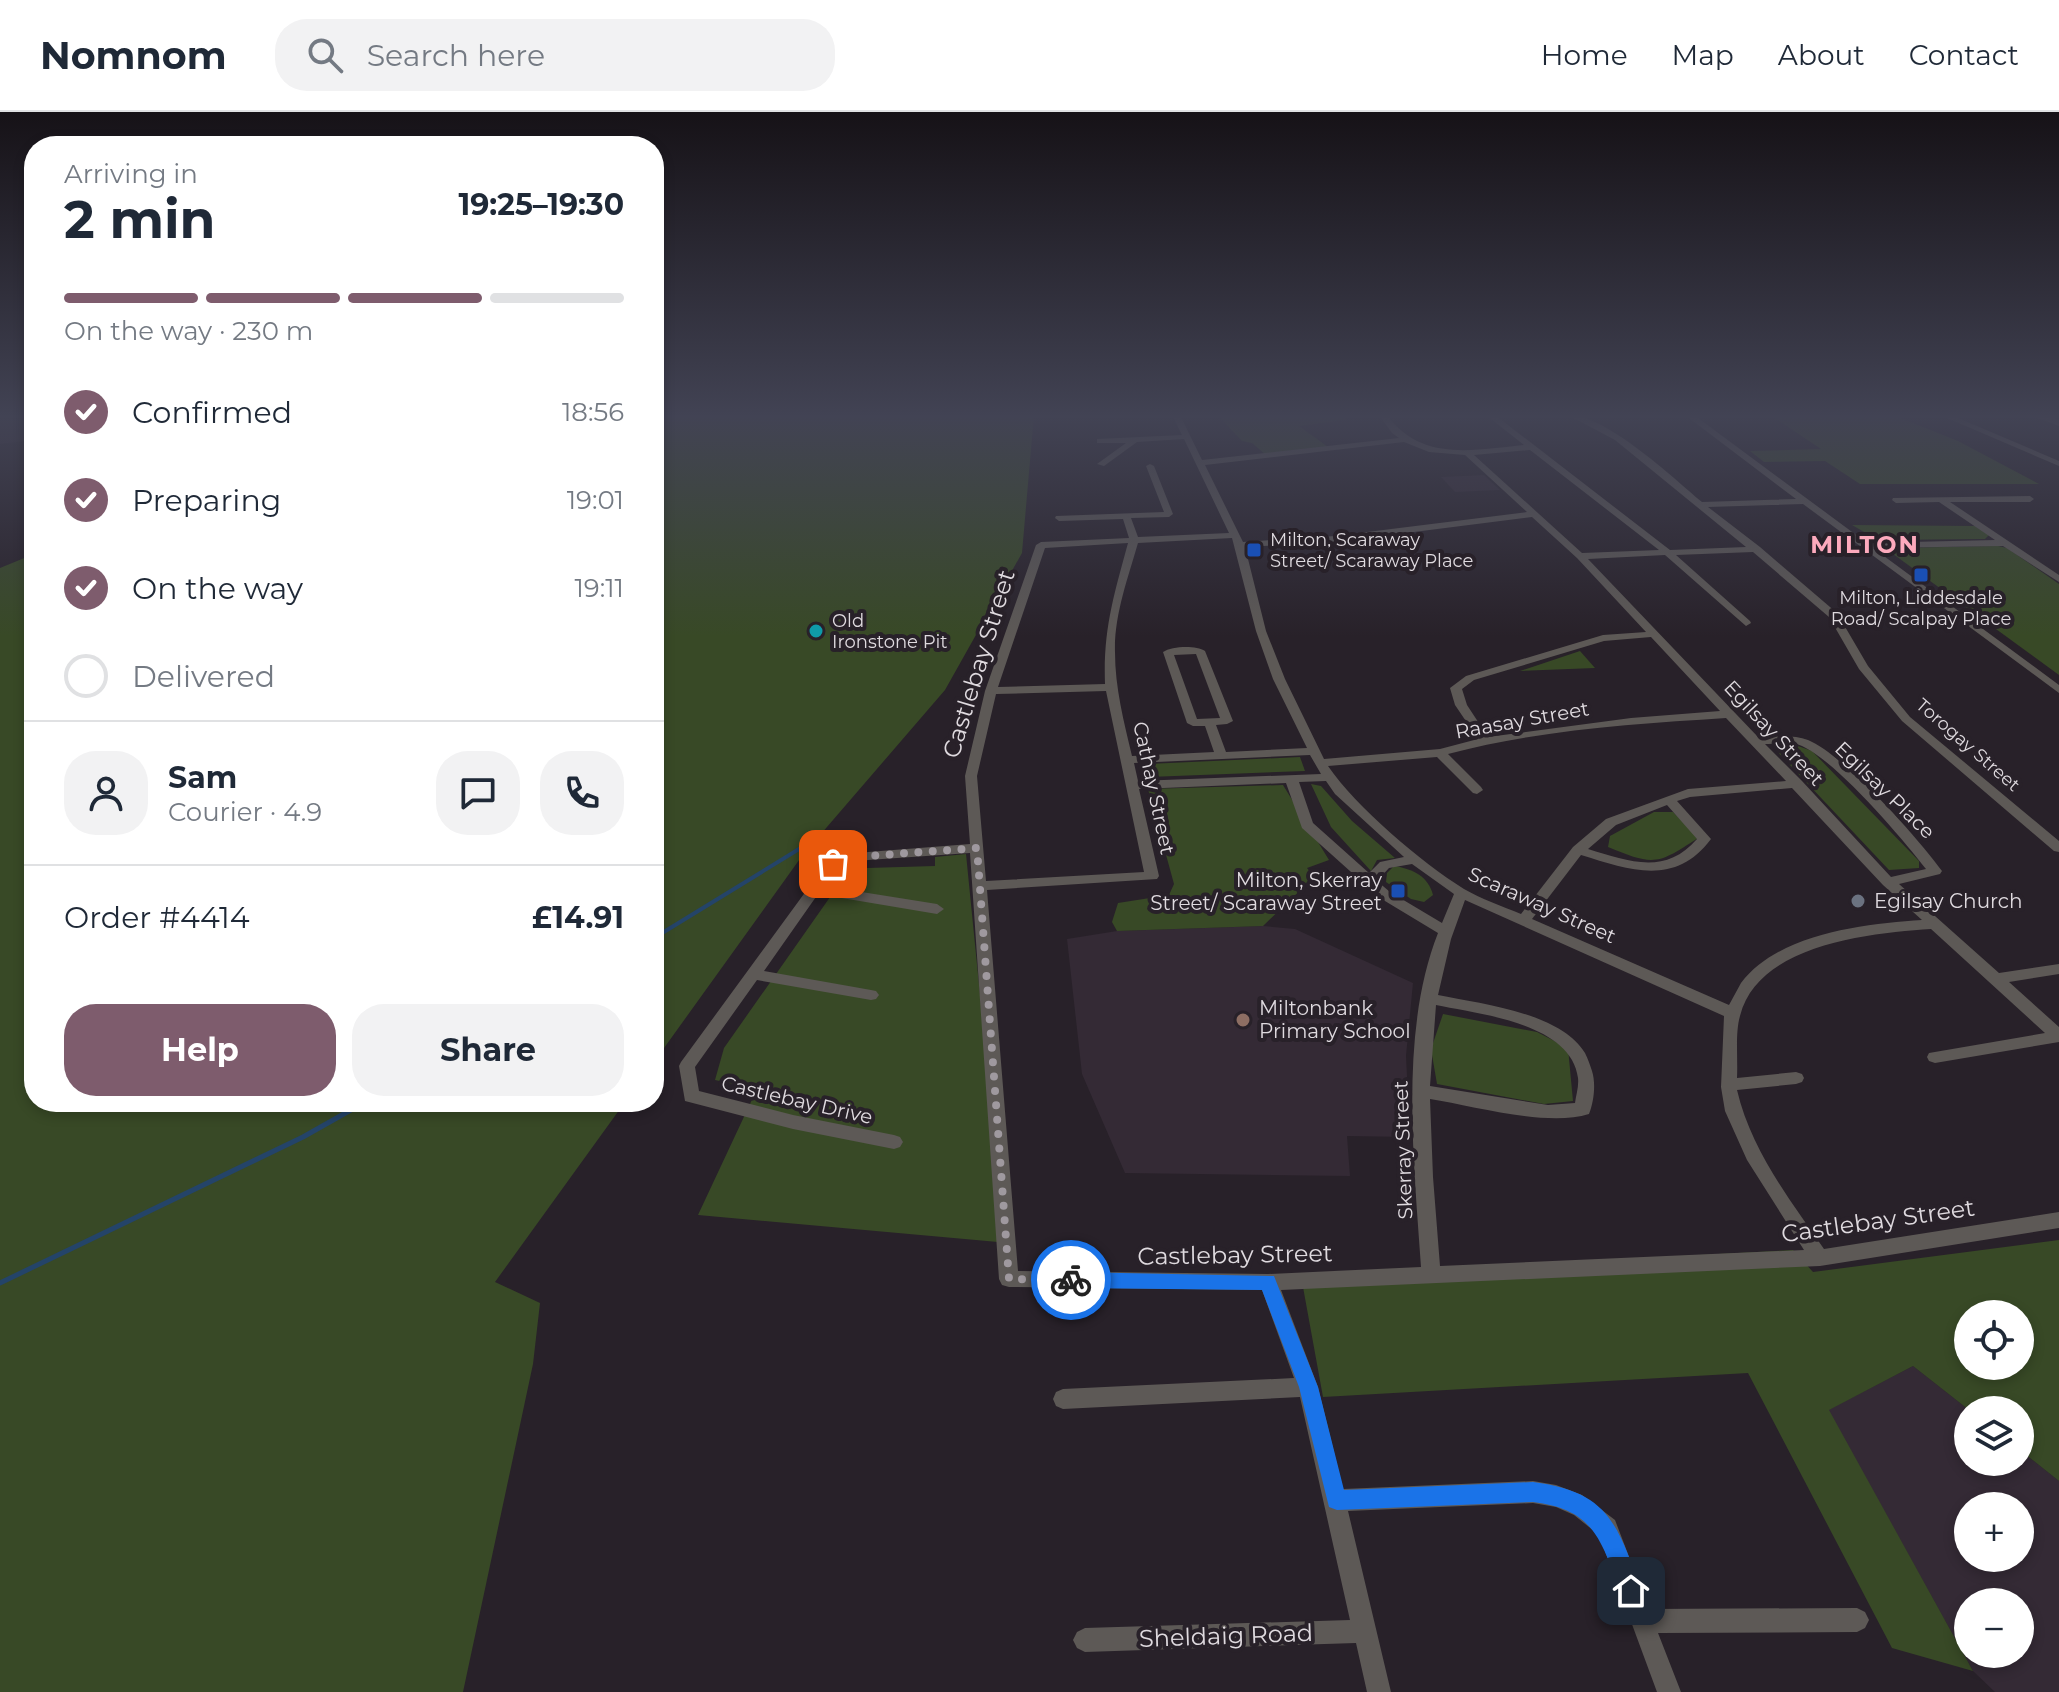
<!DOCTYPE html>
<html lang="en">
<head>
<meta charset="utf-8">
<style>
	:root { --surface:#fff; --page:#f2f2f3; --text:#1f2937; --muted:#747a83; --line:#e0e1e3; --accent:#7e5c6d }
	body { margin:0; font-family:Montserrat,sans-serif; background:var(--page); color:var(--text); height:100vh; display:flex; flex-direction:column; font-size:30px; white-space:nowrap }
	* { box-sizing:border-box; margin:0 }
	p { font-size:26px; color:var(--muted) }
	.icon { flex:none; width:44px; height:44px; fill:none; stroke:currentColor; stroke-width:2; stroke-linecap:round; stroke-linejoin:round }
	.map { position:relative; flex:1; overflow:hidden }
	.panel { position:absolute; left:24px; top:24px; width:640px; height:976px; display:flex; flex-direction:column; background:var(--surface); border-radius:32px; box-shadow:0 4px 12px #0003 }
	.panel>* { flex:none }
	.controls { position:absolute; left:1954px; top:1188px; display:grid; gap:16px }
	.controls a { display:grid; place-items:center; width:80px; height:80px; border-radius:50%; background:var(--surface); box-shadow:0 4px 12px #0003; font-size:40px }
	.pin { position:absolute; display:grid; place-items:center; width:68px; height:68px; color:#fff; margin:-34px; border-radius:16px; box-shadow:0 4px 12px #0006 }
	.courier { position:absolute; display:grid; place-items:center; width:80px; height:80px; margin:-40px; border:6px solid #1a73e8; border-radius:50%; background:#fff; color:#222; box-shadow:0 2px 10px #0007 }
	.headline em { font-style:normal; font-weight:700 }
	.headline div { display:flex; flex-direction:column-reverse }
	.headline { display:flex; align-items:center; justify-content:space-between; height:136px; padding:0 40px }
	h1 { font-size:52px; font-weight:700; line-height:60px }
	.bar { display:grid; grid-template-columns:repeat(4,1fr); gap:12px 8px; align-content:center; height:96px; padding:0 40px }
	.bar i { height:10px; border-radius:6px; background:var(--line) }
	.bar .on { background:var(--accent) }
	.bar p { grid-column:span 4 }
	.line { display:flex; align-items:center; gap:20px; padding:0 40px; border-top:2px solid var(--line) }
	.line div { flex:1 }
	.round { display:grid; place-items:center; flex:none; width:84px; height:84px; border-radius:32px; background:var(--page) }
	ol { padding:0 40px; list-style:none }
	li { display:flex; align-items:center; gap:24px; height:88px }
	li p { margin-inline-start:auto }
	li .icon { padding:8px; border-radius:50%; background:var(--accent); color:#fff; stroke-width:4 }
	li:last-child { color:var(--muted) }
	li i { width:44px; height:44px; border:4px solid var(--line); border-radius:50% }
	.button { display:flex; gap:16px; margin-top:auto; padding:16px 40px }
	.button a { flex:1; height:92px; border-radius:32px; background:var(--accent); color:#fff; font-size:32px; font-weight:700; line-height:92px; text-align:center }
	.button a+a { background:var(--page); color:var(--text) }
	header { display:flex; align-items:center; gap:48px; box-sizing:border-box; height:112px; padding:0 40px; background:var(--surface); border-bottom:2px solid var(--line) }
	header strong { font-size:38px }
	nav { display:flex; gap:44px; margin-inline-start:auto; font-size:28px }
	.search { width:560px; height:72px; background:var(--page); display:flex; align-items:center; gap:20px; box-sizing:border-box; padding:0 28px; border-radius:32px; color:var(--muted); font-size:30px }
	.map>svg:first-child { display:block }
</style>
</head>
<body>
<header>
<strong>Nomnom</strong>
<div class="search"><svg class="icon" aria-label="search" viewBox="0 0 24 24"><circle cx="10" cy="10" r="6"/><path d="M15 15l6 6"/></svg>Search here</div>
<nav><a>Home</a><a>Map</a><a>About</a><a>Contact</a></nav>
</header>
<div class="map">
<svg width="2059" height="1580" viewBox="0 0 2059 1580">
	<rect width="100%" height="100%" fill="#282129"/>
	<g fill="#342a35" fill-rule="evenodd">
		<path d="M0 303H34V328L0 332Z"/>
		<path d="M1484 363 1500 378 1455 380 1441 365Z"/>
		<path d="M1263 814 1295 817 1413 871 1406 944 1410 1025 1347 1024 1350 1064 1125 1061 1082 962 1067 827 1117 819Z"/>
		<path d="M1913 1254 1969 1298 1968 1350H2020V1338L2059 1369V1580H1995L1973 1559 1828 1298ZM1968 1394H2020V1446H1968ZM1968 1490H2020V1542H1968Z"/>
	</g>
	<g fill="#384926" fill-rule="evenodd">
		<path d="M654 303H1034L1022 441 945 578 802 744 654 950Z"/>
		<path d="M1217 303H1344L1345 308 1299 314 1328 335 1266 343 1252 331 1242 329Z"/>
		<path d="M1770 303H1893L1958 329 2039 372H1860L1825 349 1764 350 1750 339 1821 337Z"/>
		<path d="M1852 413 1975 414 1989 423 1985 427 1878 428Z"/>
		<path d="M1998 434 2007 436 2059 472V563L1889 439V436Z"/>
		<path d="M34 442V990H625L495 1170 540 1191 533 1252 463 1580H0V456Z"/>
		<path d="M1580 539 1595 556 1520 559Z"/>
		<path d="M1798 634 1812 639 1919 749V756L1889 758 1774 636Z"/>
		<path d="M1300 645 1305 659 1149 665 1148 652Z"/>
		<path d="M1311 672 1321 674 1352 709 1395 746 1377 748 1371 759 1331 715Z"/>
		<path d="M1283 673 1329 748 1307 756 1314 765 1263 814 1117 819 1112 810 1118 791 1169 783 1174 772 1148 677Z"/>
		<path d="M1654 700H1673L1698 726C1657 753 1654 754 1608 735L1610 724Z"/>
		<path d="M966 742 991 993 998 1130 698 1103 757 977 715 968 724 936 842 768 856 750 866 751 867 756 935 754V745Z"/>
		<path d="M1394 754C1413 757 1428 764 1433 783L1424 790 1411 787 1386 770 1387 761Z"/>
		<path d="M1443 902 1537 920 1568 936 1573 989 1544 992 1437 972 1431 937Z"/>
		<path d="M2059 1128V1369L2020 1338V1298H1969L1913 1254 1829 1298 1973 1559 1892 1536 1748 1261 1323 1285 1301 1164 1793 1138 1813 1160ZM1968 1202H2020V1254H1968Z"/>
	</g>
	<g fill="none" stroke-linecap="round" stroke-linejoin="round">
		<path stroke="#244469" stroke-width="4" d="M654 826 804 734"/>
		<path stroke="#244469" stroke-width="5" d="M0 1171 303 1025 365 990"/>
		<g fill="#5d5956" fill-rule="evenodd">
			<path d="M1172 303H1180L1202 348 1399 326 1392 321 1379 303H1387C1421 350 1473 338 1524 333L1486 303H1495L1670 438 1746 435 1615 328 1568 303C1607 303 1672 365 1702 390L1796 387 1685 303H1694L1867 431 1995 428 1939 390 1896 391 1892 388 1893 386 2030 384 2034 387 2030 390H1950L2059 463V470L2003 434 1873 436 2059 573V581L1803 392 1708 395 1760 435 1837 501 1868 554 1910 605 2059 729V740L2054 739 1902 609 1859 557 1829 505 1753 440 1676 443 1750 509 1751 511 1746 514 1665 443 1588 447 1758 625C1774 625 1793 622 1808 628 1843 642 1919 727 1942 759L1940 762 1899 772 1999 861 2059 852V862L2009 870 2059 915V930L1935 951 1929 949 1927 945 1929 941 2045 921 1931 817C1871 821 1758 832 1740 904 1735 921 1738 947 1737 966L1796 960 1802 962 1804 966 1802 970 1796 972 1737 978C1751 1038 1790 1088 1824 1137L2059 1100V1116L1820 1154 1281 1178 1318 1275 1343 1377 1533 1369 1556 1373 1582 1383 1615 1408 1649 1497 1857 1496 1865 1500 1869 1508 1865 1516 1857 1520 1658 1521 1681 1580H1657L1599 1423 1574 1403 1556 1395 1533 1391 1348 1399 1391 1580H1367L1356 1531 1085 1540 1077 1536 1073 1528 1077 1520 1085 1516 1350 1508 1300 1285 1063 1297 1056 1294 1053 1287 1056 1280 1063 1277 1294 1266 1262 1178 1009 1175 1002 1173 999 1167 970 741 868 748 838 755 824 774 937 792 944 797 937 802 818 782 764 859 871 878 876 879 879 883 876 887 871 888 757 868 695 955 699 979 793 1003 894 1023 900 1025 903 1030 900 1035 894 1037 793 1017 685 989 679 954 681 950 828 749 868 740 970 732 965 664 985 579 1036 433 1041 430 1129 426 1123 407 1059 409 1055 406 1056 404 1164 400 1146 354 1150 352 1154 354 1173 402 1169 405 1131 406 1138 425 1229 421 1184 327 1137 330 1104 354 1097 352 1126 331H1097V327L1182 323ZM1404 330 1429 340 1465 343 1527 400 1335 424 1243 430 1205 353ZM1530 338 1659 438 1582 441 1474 343ZM1532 405 1577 446 1646 520 1603 523 1466 564 1450 576 1455 593 1478 627 1440 637 1324 647 1285 567 1266 519 1245 435 1335 430ZM1232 426 1256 519 1273 567 1307 636 1226 640 1216 613 1227 612 1233 609 1205 539C1196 533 1172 534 1163 540L1187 611 1193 614H1205L1214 640 1132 644C1124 610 1115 576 1115 540 1114 503 1128 466 1138 431ZM1128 431C1114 483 1103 517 1105 572L998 575 1045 436ZM1651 525 1720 599 1631 606 1488 625 1467 593 1462 577 1474 568 1604 529ZM1196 542 1220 606 1197 607 1174 543ZM1106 579 1144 760 986 769 977 664 996 582ZM1726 606 1786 669 1688 677 1606 707 1573 735 1521 802C1502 794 1481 787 1464 777 1421 750 1356 695 1328 654L1437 645 1473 681 1477 682 1483 678 1481 675 1448 642C1538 618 1634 612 1726 606ZM1765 632C1776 632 1791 629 1802 634 1837 650 1901 725 1926 757L1891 765 1802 669ZM1310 643 1321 662 1138 669 1134 651ZM1326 669 1335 682 1404 745 1380 750 1369 761 1313 711 1299 670ZM1286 671 1302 716 1380 786 1438 821C1399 920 1414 1050 1421 1155L1268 1162 1018 1159 987 778 1157 767 1159 764 1139 677ZM1792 676 1883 773 1922 808C1864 812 1779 821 1741 871 1737 878 1733 886 1729 893L1532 807 1581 743C1630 758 1675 775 1711 727L1677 689 1690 685ZM1667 693 1697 727C1665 764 1628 749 1588 737L1616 713ZM1412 752 1454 782 1442 811 1390 780 1377 769 1389 756ZM1465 788 1724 904 1721 975 1725 999 1747 1048 1804 1138 1440 1154 1433 1065 1430 987C1474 994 1547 1015 1589 1002 1594 990 1596 971 1592 959 1590 953 1588 947 1585 941 1560 900 1481 892 1438 883L1451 827ZM1436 893C1479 902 1571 911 1578 966 1579 974 1576 983 1575 991L1548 993 1430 974Z"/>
			<path d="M1940 303H1951L2059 349V354Z"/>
		</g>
		<path fill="#5d5956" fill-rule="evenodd" d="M2030 303H2046L2059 308V314Z"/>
	</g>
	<linearGradient id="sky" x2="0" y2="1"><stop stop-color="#161217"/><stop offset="0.58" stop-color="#424354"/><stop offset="1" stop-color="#424354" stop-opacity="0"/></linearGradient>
	<rect width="2059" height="525" fill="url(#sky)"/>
	<path fill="#1a73e8" d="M1071 1160 1274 1164 1318 1275 1344 1378 1533 1370C1611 1380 1617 1414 1642 1479L1639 1487 1631 1490 1624 1487C1601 1433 1599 1398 1533 1390L1337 1398 1329 1395 1299 1275 1262 1178 1071 1176 1062 1168Z"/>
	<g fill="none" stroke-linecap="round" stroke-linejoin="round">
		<path stroke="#9f999f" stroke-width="8" stroke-dasharray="0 14.4" d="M833 752 868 744 977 736 1009 1167 1071 1168"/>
	</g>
	<g fill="#1a4fb4" stroke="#282129" stroke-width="3">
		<rect x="1246" y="430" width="16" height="16" rx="4"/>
		<rect x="1913" y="455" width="16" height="16" rx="4"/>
		<rect x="1390" y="771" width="16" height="16" rx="4"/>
	</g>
	<circle fill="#0f9aa8" stroke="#282129" stroke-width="3" cx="816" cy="519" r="8"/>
	<circle fill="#6b7280" stroke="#282129" stroke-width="3" cx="1858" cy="789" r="8"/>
	<circle fill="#8d6e63" stroke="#282129" stroke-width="3" cx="1243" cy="908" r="8"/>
	<g text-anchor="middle" stroke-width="8" stroke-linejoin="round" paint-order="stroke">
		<g font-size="18" fill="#dfdadf" stroke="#282129" text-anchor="start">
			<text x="1270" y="434">Milton, Scaraway<tspan x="1270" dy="21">Street/ Scaraway Place</tspan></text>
			<text x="1921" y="492" text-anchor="middle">Milton, Liddesdale<tspan x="1921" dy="21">Road/ Scalpay Place</tspan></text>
			<text x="832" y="515">Old<tspan x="832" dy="21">Ironstone Pit</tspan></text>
		</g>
		<g font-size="18" fill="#dfdadf" stroke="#282129">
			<text transform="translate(1968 633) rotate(41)" y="6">Torogay Street</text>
		</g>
		<g font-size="20" fill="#dfdadf" stroke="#282129">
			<text transform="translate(1522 608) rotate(-10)" y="7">Raasay Street</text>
			<text transform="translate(1774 621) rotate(47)" y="7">Egilsay Street</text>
			<text transform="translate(1154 676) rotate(78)" y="7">Cathay Street</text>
			<text transform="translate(1885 678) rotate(44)" y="7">Egilsay Place</text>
			<text transform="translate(1542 793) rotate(24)" y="7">Scaraway Street</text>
			<text transform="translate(797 988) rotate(13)" y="7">Castlebay Drive</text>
			<text transform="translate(1403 1038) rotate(-92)" y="7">Skerray Street</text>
		</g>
		<g font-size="20" fill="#dfdadf" stroke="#282129" text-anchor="start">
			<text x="1382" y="775" text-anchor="end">Milton, Skerray<tspan x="1382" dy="23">Street/ Scaraway Street</tspan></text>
			<text x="1874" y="796">Egilsay Church</text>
			<text x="1259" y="903">Miltonbank<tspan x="1259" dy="23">Primary School</tspan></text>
		</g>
		<g font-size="24" font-weight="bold" letter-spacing="2" fill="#fdaabd" stroke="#282129">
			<text x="1865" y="441">MILTON</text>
		</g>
		<g font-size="24" fill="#dfdadf" stroke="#282129">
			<text transform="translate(979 552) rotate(-73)" y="8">Castlebay Street</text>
			<text transform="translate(1878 1109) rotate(-8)" y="8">Castlebay Street</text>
			<text transform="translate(1235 1143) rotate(-1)" y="8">Castlebay Street</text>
			<text transform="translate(1226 1524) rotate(-2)" y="8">Sheldaig Road</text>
		</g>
	</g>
</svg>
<div class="controls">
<a><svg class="icon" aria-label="locate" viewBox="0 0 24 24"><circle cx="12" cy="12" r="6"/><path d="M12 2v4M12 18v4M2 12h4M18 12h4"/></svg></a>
<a><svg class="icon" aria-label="layers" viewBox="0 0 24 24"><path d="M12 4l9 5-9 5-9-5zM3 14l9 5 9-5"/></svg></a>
<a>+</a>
<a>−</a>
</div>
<div class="pin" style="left:833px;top:752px;background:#ea580c"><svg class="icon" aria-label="bag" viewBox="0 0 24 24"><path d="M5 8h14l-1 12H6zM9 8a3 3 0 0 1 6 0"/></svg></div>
<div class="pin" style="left:1631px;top:1479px;background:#1f2937"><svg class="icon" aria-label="home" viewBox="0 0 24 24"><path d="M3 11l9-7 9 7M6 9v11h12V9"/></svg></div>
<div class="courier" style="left:1071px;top:1168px"><svg class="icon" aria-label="bike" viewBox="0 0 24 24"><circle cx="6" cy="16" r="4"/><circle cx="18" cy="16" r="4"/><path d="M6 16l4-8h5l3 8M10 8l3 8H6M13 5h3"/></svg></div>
<section class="panel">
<div class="headline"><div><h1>2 min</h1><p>Arriving in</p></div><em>19:25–19:30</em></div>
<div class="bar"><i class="on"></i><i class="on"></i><i class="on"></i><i></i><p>On the way · 230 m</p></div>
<ol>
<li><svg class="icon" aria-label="check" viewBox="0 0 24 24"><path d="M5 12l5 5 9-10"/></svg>Confirmed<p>18:56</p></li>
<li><svg class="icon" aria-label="check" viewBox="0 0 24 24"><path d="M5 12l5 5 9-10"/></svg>Preparing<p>19:01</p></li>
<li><svg class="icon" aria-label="check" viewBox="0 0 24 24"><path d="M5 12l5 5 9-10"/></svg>On the way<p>19:11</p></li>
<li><i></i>Delivered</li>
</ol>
<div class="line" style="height:144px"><a class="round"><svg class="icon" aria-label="person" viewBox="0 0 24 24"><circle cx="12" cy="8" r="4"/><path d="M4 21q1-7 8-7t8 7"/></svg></a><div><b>Sam</b><p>Courier · 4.9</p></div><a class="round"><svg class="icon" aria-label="chat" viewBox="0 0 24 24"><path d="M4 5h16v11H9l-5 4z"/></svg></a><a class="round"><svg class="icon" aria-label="phone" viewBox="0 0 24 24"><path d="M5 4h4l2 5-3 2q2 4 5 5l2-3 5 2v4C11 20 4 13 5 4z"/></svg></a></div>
<div class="line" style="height:104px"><div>Order #4414</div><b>£14.91</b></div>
<div class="button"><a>Help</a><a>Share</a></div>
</section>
</div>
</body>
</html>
